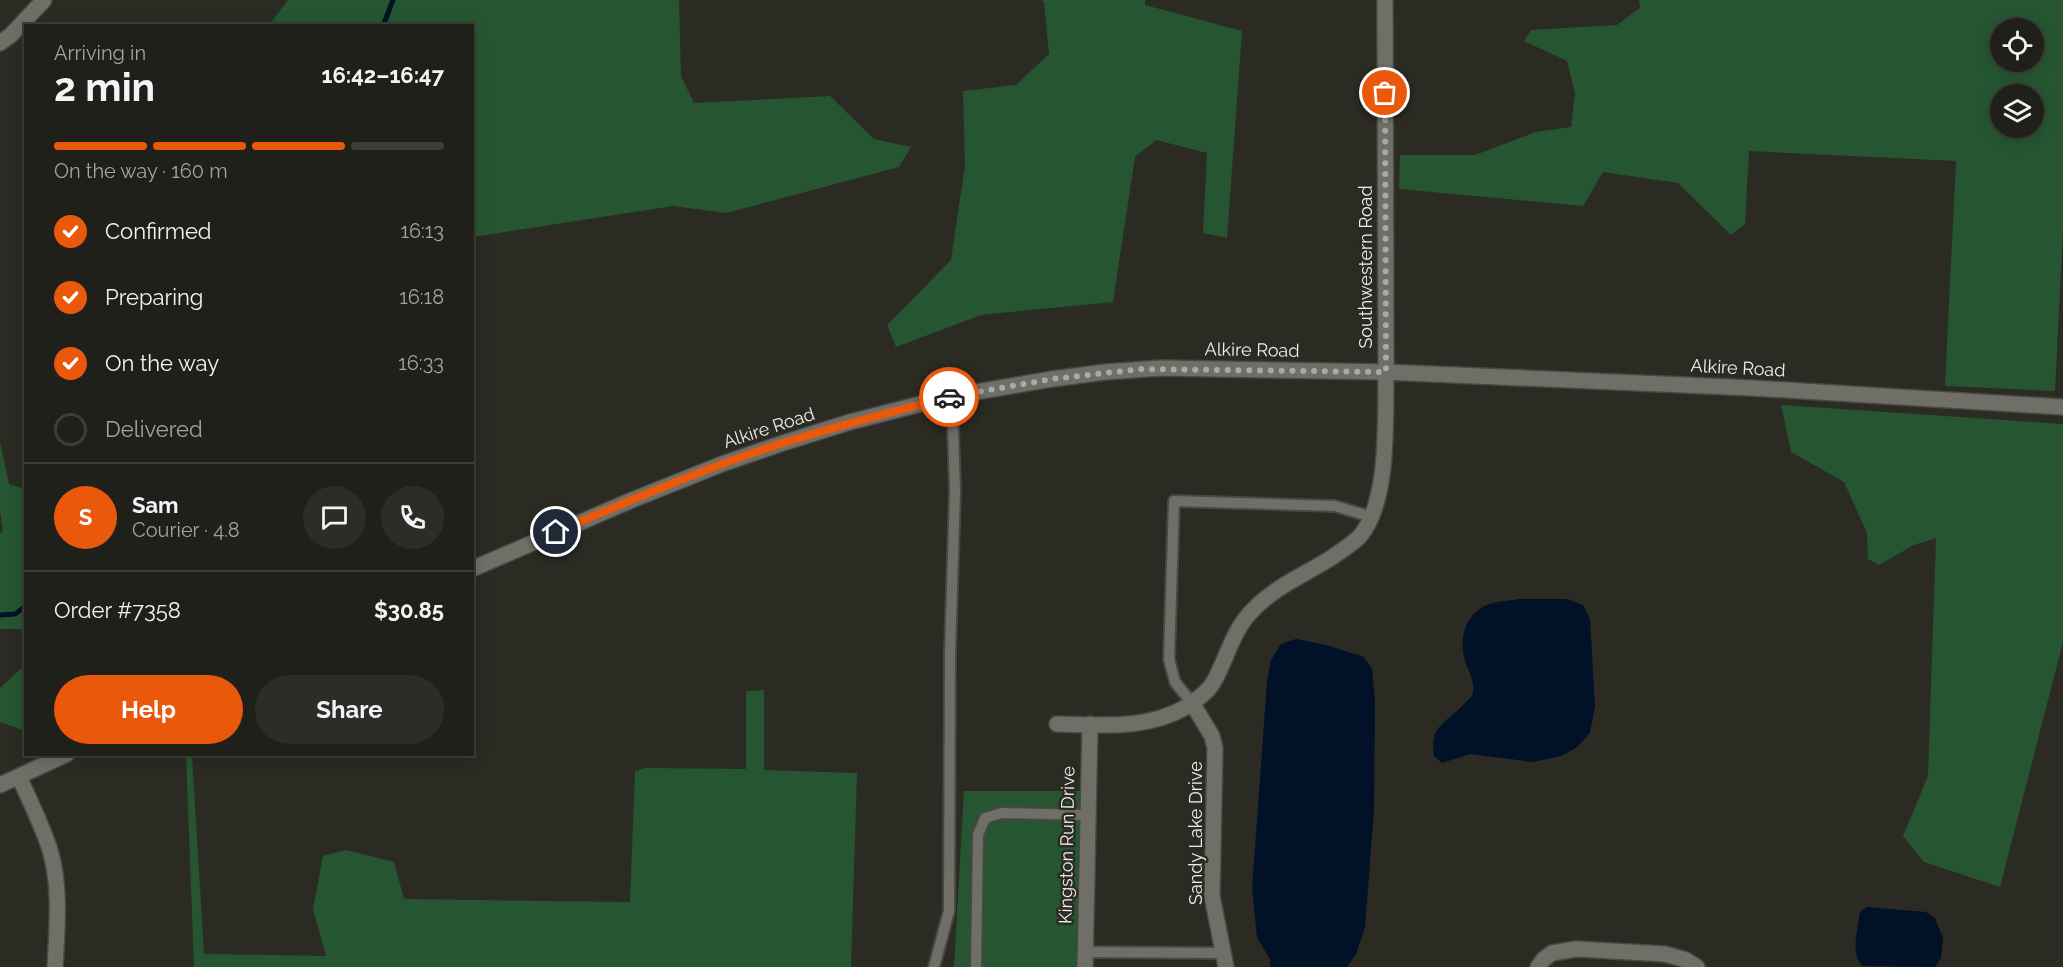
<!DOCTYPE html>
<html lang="en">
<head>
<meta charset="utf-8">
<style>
	:root { --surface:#20201a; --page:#2d2d27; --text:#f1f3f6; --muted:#a2a3a2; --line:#3d3e39; --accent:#ea580c }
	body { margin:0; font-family:Raleway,sans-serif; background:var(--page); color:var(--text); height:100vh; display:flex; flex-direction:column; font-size:22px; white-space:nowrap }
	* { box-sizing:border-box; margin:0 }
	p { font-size:20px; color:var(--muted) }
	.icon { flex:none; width:33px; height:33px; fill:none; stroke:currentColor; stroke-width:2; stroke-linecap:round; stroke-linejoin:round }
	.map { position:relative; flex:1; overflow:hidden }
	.panel { position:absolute; left:24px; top:24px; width:450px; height:732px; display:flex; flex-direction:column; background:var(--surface); border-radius:0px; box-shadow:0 3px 15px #0003,0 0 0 2px var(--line) }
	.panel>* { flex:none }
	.controls { position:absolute; left:1990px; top:18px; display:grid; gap:12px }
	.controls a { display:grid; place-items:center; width:54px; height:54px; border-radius:50%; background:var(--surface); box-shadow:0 3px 15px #0003,0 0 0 2px var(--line); font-size:30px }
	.pin { position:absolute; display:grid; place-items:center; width:51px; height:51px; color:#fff; margin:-26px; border:3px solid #fff; border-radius:50%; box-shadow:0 2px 6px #0007 }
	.courier { position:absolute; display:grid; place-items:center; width:60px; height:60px; margin:-30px; border:4px solid #ea580c; border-radius:50%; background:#fff; color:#222; box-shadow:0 2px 8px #0007 }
	.overview em { font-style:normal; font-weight:700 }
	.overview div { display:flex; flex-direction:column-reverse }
	.overview { display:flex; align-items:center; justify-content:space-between; height:102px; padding:0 30px }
	h1 { font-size:39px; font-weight:700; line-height:45px }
	.bar { display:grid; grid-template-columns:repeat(4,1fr); gap:9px 6px; align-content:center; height:72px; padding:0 30px }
	.bar i { height:8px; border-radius:4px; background:var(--line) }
	.bar .on { background:var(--accent) }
	.bar p { grid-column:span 4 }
	.line { display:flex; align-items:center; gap:15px; padding:0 30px; border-top:2px solid var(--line) }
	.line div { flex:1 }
	.round { display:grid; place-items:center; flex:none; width:63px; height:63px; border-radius:32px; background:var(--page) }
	ol { padding:0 30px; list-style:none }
	li { display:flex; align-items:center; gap:18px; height:66px }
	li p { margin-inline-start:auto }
	li .icon { padding:6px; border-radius:50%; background:var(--accent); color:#fff; stroke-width:4 }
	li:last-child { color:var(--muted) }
	li i { width:33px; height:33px; border:3px solid var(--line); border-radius:50% }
	.action { display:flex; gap:12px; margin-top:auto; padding:12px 30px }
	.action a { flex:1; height:69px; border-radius:36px; background:var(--accent); color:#fff; font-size:24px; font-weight:700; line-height:69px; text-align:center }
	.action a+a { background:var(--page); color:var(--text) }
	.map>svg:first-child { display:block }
</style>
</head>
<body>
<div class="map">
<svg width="2063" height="967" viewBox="0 0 2063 967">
	<rect width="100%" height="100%" fill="#2b2a23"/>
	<g fill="#265631" fill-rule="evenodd">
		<path d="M288 0H679L681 76 694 103 830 96 874 139 911 147 899 167 726 213 673 206 473 237 472 26 269 25Z"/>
		<path d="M1041 0H1145V5L1242 31 1227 238 1203 233 1207 153 1156 140 1135 157 1113 302 981 315 896 347 887 325 951 260 965 166 963 91 1016 85 1049 54 1044 2Z"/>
		<path d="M1639 0H2063V230L2055 391 1945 386 1956 161 1749 151 1745 224 1731 235 1678 183 1603 172 1583 206 1399 189 1400 155H1475L1536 132 1571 127 1575 93 1567 61 1524 41 1531 30 1617 25 1640 8ZM2001 28H2034V62H2001ZM2001 94H2034V128H2001Z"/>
		<path d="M1781 405 2063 424V642L2000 887 1924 862 1903 836 1928 776 1936 538 1914 545 1879 565 1868 559 1867 533 1844 482 1791 452Z"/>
		<path d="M0 442 9 484 25 489V629H0V533L3 532 0 511Z"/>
		<path d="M25 665V731L0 722V688Z"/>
		<path d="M764 690V770L857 773 851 967H194L186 755H192L204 954 326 956 313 909 323 856 346 850 394 862 404 899 630 902 635 771 646 768 746 769V691Z"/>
		<path d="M964 791H1080L1077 967H954Z"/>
	</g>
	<g fill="#011127">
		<path d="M1519 599H1567L1583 605 1590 619 1595 706 1590 733 1576 748 1561 756 1533 762 1470 754 1442 763 1434 756C1430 725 1444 725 1463 705 1466 702 1471 698 1472 695 1476 685 1469 672 1466 664 1458 642 1464 614 1487 605 1496 601 1509 601 1519 599Z"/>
		<path d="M1296 639 1326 645 1364 657 1372 669 1375 701 1374 810 1365 927 1356 954 1347 967H1270V959L1257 937 1252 889 1267 683 1271 660 1281 644Z"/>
		<path d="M1867 907 1926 912 1935 918 1943 938 1941 958 1935 967 1862 966C1850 952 1858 929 1860 912Z"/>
	</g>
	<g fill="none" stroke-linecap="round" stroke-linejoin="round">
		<g stroke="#011127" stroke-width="5">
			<path d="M383 26 393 0"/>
			<path d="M0 615 15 614 26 606"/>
		</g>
		<g stroke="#484741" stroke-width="14">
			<g id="lane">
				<path d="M1192 703 1175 682 1169 659 1174 501 1335 506 1372 517"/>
				<path d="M1085 952 1222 953"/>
				<path d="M934 967 949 911 950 653 955 490 952 396"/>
				<path d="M976 967 978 835 985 818 1002 813 1087 815"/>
			</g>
		</g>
		<g stroke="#484741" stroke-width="18">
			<g id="street">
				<path d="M1192 703 1212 736 1215 748 1212 896 1226 967"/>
				<path d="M1057 724C1101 725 1147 730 1186 707 1196 700 1207 693 1213 683 1227 659 1232 631 1252 611 1274 587 1304 575 1331 558 1340 551 1352 545 1360 536 1390 501 1385 418 1386 372"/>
				<path d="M19 777C30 801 42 825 50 850 61 886 57 930 55 967"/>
				<path d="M1085 967 1090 724"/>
				<path d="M1538 967 1544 959 1552 953 1576 949 1665 954 1686 960 1697 967"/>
			</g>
		</g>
		<g stroke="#484741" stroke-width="18">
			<g id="secondary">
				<path d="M1385 0 1386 372"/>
				<path d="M0 43 11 35 44 0"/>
				<path d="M472 569 632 500 722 464 783 443 850 422 952 396 1052 379 1105 372 1161 368 1386 372 1752 388 2063 407"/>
				<path d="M0 785 67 754"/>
			</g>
		</g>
		<use href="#lane" stroke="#706f67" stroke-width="10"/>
		<use href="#street" stroke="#706f67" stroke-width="15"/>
		<use href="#secondary" stroke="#706f67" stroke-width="15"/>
	</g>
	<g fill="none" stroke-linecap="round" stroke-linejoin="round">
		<path stroke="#aaa9a3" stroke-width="6" stroke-dasharray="0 10.8" d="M949 397 1052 379 1141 369 1386 372 1385 93"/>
		<path stroke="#ea580c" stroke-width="8" d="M556 532C619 505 682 478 747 455 813 432 881 415 949 397"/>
	</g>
	<g text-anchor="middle" stroke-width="5" stroke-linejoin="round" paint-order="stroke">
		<g font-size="18" fill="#eeede8" stroke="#2b2a23">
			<text transform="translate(1366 267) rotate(-90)" y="6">Southwestern Road</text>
			<text transform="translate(1252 350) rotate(1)" y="6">Alkire Road</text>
			<text transform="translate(1738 368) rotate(3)" y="6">Alkire Road</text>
			<text transform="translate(769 428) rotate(-18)" y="6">Alkire Road</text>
			<text transform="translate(1196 833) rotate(-90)" y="6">Sandy Lake Drive</text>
			<text transform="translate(1067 845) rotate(-89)" y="6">Kingston Run Drive</text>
		</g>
	</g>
</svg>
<div class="controls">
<a><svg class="icon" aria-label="locate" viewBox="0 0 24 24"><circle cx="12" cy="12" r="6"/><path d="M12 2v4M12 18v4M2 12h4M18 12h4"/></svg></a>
<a><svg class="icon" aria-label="layers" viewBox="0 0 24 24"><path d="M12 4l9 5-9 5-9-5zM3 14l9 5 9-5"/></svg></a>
</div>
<div class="pin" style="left:1385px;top:93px;background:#ea580c"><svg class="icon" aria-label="bag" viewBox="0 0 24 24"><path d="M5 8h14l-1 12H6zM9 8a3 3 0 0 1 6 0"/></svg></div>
<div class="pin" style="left:556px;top:532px;background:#1f2937"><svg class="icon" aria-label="home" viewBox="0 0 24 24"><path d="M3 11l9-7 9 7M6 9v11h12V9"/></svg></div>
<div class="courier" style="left:949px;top:397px"><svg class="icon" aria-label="car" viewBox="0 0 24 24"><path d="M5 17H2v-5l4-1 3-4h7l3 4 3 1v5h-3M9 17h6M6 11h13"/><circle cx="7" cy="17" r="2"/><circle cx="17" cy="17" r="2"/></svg></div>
<section class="panel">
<div class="overview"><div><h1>2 min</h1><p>Arriving in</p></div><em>16:42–16:47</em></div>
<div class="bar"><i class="on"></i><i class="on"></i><i class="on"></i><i></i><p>On the way · 160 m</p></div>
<ol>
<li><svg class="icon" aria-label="check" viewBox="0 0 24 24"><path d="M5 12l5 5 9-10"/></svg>Confirmed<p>16:13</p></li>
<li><svg class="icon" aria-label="check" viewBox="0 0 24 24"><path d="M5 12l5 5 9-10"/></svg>Preparing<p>16:18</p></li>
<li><svg class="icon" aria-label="check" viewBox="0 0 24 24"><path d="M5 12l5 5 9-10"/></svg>On the way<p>16:33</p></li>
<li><i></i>Delivered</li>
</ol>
<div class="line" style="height:108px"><b class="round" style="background:var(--accent);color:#fff">S</b><div><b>Sam</b><p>Courier · 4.8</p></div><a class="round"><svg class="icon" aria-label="chat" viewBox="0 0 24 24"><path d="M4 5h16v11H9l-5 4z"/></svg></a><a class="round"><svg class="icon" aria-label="phone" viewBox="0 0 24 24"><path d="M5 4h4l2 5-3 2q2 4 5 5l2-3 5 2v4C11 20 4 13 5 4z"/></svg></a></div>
<div class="line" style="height:78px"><div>Order #7358</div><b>$30.85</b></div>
<div class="action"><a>Help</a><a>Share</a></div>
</section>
</div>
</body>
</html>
